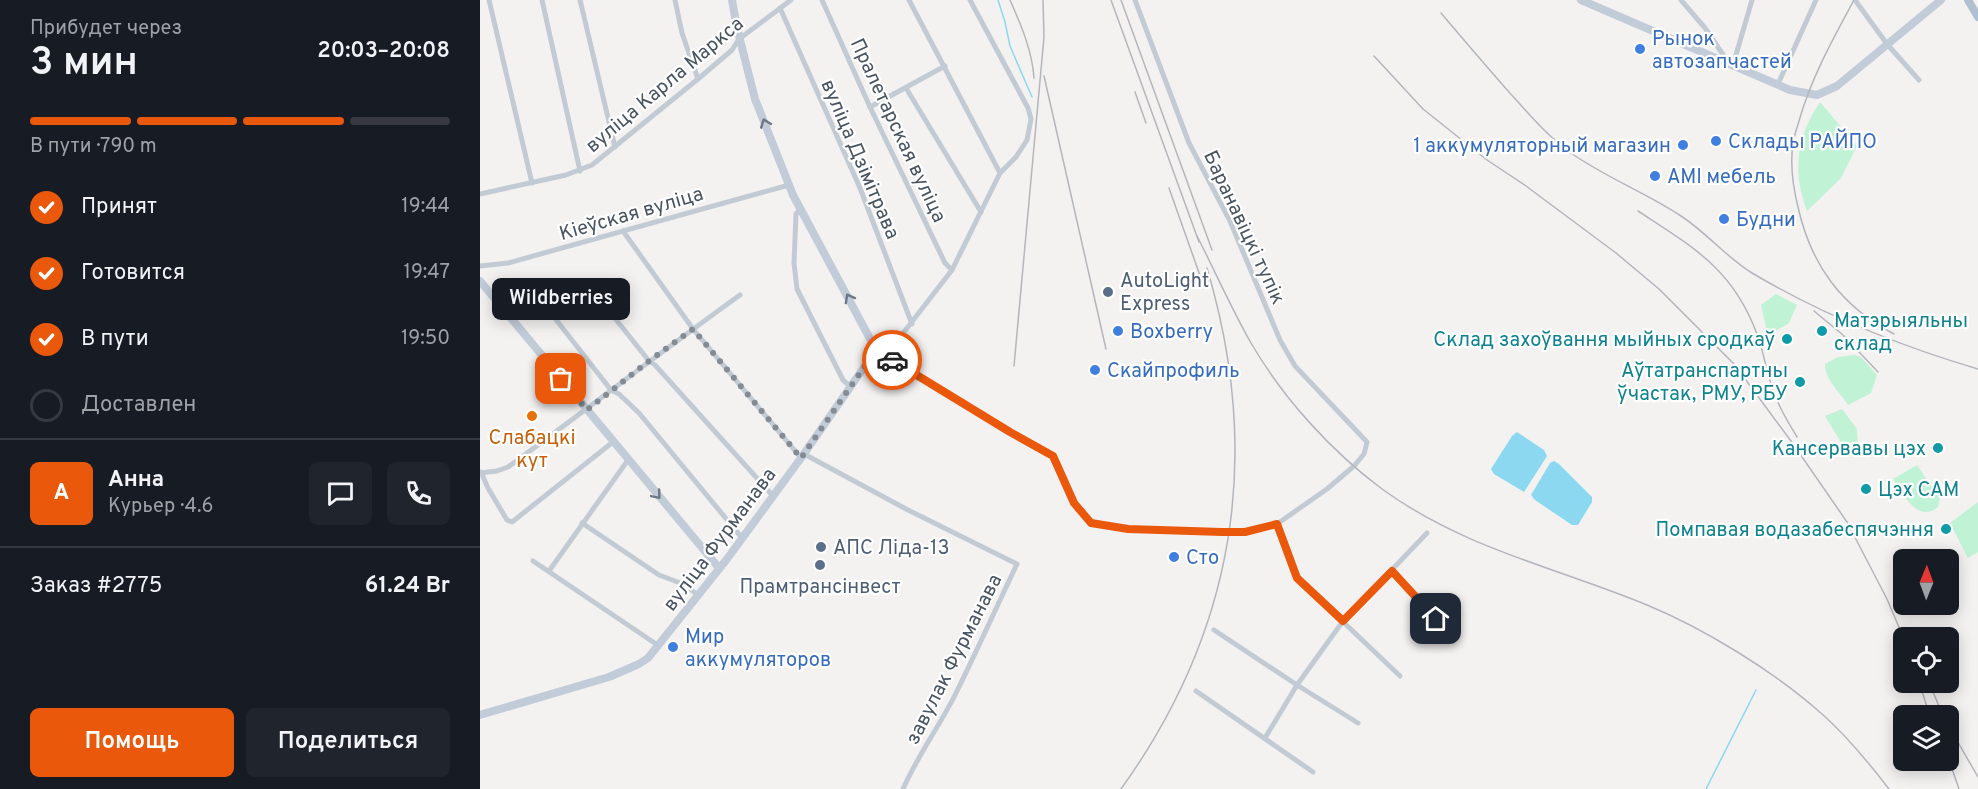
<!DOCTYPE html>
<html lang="ru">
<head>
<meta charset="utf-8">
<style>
	:root { --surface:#171b24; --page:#20242c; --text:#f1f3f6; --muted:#9ea1a6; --line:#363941; --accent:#ea580c }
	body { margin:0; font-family:Overpass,sans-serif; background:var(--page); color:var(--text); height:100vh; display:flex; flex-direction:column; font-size:22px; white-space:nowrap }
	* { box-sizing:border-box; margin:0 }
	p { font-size:20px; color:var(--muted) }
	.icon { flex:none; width:33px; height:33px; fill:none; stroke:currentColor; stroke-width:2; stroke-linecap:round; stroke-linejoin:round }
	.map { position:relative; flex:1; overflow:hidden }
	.sheet { display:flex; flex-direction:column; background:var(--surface); width:480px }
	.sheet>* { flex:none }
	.needle { width:39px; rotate:1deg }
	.controls { position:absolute; left:1413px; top:549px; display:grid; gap:12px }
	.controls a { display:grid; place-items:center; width:66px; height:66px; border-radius:9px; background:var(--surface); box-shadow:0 3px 15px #0003; font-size:30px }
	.pin { position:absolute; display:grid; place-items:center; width:51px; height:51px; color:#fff; margin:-26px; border-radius:12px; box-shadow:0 3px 9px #0006 }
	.courier { position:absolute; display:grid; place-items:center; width:60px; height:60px; margin:-30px; border:4px solid #ea580c; border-radius:50%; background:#fff; color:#222; box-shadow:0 2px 8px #0007 }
	.bubble { position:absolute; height:42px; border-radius:9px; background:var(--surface); box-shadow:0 3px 15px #0003; font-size:20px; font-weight:600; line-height:42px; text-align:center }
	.head em { font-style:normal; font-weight:600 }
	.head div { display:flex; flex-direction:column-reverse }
	.head { display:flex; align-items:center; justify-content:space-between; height:102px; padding:0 30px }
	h1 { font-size:39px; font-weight:600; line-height:45px }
	.bar { display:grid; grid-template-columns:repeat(4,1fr); gap:9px 6px; align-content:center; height:72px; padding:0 30px }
	.bar i { height:8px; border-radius:4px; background:var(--line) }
	.bar .on { background:var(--accent) }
	.bar p { grid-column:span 4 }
	.line { display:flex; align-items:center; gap:15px; padding:0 30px; border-top:2px solid var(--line) }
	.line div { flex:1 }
	.round { display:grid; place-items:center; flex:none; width:63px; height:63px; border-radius:9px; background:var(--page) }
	ol { padding:0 30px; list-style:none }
	li { display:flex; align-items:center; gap:18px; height:66px }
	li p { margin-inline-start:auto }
	li .icon { padding:6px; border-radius:50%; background:var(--accent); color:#fff; stroke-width:4 }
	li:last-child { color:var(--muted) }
	li i { width:33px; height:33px; border:3px solid var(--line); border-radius:50% }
	.action { display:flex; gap:12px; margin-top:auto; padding:12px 30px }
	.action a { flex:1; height:69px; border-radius:9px; background:var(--accent); color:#fff; font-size:24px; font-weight:600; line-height:69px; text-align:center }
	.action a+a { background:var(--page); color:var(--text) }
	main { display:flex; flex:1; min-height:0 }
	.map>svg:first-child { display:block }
</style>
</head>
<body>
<main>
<section class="sheet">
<div class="head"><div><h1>3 мин</h1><p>Прибудет через</p></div><em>20:03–20:08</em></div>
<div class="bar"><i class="on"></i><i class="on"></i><i class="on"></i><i></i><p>В пути · 790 m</p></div>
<ol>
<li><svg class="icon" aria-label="check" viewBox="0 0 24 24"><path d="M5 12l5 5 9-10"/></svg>Принят<p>19:44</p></li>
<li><svg class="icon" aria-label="check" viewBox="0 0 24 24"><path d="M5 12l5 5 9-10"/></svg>Готовится<p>19:47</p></li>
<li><svg class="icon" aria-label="check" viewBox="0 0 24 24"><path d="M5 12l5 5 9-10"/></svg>В пути<p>19:50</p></li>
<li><i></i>Доставлен</li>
</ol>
<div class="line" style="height:108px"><b class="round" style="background:var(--accent);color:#fff">А</b><div><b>Анна</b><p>Курьер · 4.6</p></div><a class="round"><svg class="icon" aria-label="chat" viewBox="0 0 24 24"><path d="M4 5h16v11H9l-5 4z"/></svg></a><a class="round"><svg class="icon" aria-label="phone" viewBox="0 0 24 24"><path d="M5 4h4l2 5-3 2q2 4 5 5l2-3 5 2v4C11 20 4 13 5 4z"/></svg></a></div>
<div class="line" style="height:78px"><div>Заказ #2775</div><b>61.24 Br</b></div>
<div class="action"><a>Помощь</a><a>Поделиться</a></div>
</section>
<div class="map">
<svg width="1498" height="789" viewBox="0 0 1498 789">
	<rect width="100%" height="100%" fill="#f4f1f1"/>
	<g fill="#c0f2d5">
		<path d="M1340 102 1377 146 1361 178 1327 211C1312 171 1316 138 1340 102Z"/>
		<path d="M1296 294 1317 305 1309 323 1288 336 1281 305Z"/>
		<path d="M1374 355 1381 357 1397 375 1391 393 1368 405C1361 393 1344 379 1345 364L1358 357Z"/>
		<path d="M1362 409 1377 429 1378 449 1373 441 1364 447 1345 416Z"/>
		<path d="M1437 465 1460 499 1458 507C1438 524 1422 493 1413 479Z"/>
		<path d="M1498 502V552L1488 558 1470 523Z"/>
	</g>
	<g fill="#8bd8f0">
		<path d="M1037 432 1064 450 1067 456 1044 492 1014 474 1011 469 1032 436Z"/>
		<path d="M1074 461 1079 464 1112 497V502L1098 525H1092L1055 500 1051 495 1070 463Z"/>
	</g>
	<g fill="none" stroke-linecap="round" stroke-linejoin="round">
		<g stroke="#8bd8f0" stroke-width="1.5">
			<path d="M518 0 525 22 530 46 552 97"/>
			<path d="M1226 789 1276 690"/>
		</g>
		<g stroke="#c2cbd3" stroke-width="5">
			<path d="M9 0 52 183"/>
			<path d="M62 0 100 171"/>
			<path d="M100 0 135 147"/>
			<path d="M195 0 202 33 218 79"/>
			<path d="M342 0 390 107 465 263 472 270"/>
			<path d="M429 0 520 173"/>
			<path d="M1201 0 1225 28 1248 62"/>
			<path d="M1375 0 1407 44 1439 80"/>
			<path d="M300 8 380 188 432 324"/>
			<path d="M1253 65 1272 0"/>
			<path d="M1298 84 1336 0"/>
			<path d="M426 88 501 212"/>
			<path d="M390 107 465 66"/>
			<path d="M0 194 86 175 112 165 218 79 252 50 259 39 311 0"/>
			<path d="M320 210 316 214 314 263 317 289 363 380 370 386"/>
			<path d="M143 231 213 329 321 458"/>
			<path d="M0 266 28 263 309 185"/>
			<path d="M111 288 169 361 175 365 293 496"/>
			<path d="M63 303 131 390 139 394 159 413 262 538"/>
			<path d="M396 350 530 432 573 456 594 503 611 523 648 529 742 532H765L797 524 847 489 874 466 884 454 887 442 815 366 800 340 750 221 709 143 655 0"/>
			<path d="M396 350 417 341 472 270 520 173 536 157 547 140 551 119 548 108 490 0"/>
			<path d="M324 454 426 509 537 564C516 608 496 653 474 697 458 728 437 757 423 789"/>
			<path d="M1 472 8 488 27 520 32 522 133 442"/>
			<path d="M0 473 17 471 28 467C106 410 182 351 260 295"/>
			<path d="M102 523 179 575 203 584 218 595"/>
			<path d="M797 524 817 578 920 676"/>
			<path d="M53 561 179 646"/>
			<path d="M69 571 148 460"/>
			<path d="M912 571 971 634"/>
			<path d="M734 630 817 685 878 723"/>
			<path d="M716 691 833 772"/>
			<path d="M785 738 817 685 863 621 947 533"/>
		</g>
		<g stroke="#c2ccd8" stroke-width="8">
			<path d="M1101 0 1310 90 1337 95 1357 86 1461 0"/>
			<path d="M0 281 239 568"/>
			<path d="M0 715 129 677 159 664 168 658 247 559 321 458 396 350 313 195 275 99 257 28 252 0"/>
		</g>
		<path stroke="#b0c0d1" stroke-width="8" d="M1488 0 1498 17"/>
		<g stroke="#b3b6bc" stroke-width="1.5">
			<path d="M530 0C541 25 552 50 554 78"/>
			<path d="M631 0 719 242"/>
			<path d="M641 0 732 250"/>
			<path d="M1374 0C1353 39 1331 78 1319 121 1317 128 1314 136 1313 143 1310 164 1313 187 1318 207 1331 265 1361 306 1414 334"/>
			<path d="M961 13C983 39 1006 66 1029 92 1049 114 1067 136 1091 153 1125 177 1166 193 1201 216 1227 233 1246 257 1272 273 1343 315 1420 346 1498 369"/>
			<path d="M894 56 943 109 1007 160 1046 186 1136 253 1179 289 1254 364 1311 441 1367 522 1407 599 1424 639"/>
			<path d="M564 76 626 349"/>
			<path d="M655 92 666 123"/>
			<path d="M689 188 723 284"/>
			<path d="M1158 211C1213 247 1253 269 1277 334 1285 355 1287 379 1297 400 1302 413 1310 425 1317 437"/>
			<path d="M717 236C735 271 751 308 771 343 803 398 851 451 902 489 985 549 1075 567 1167 605 1225 629 1295 672 1342 714 1367 736 1389 763 1409 789"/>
			<path d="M1334 311 1363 335 1398 372"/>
			<path d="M534 366 564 37 563 0"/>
			<path d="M1439 682 1450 716"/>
			<path d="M1449 682 1463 716"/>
			<path d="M1468 725 1498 777"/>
			<path d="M1468 757 1479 789"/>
			<path d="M641 789C756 629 783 456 727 268"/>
		</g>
	</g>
	<defs><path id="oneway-chevron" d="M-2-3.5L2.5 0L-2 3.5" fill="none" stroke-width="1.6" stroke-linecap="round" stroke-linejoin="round" transform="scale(1.5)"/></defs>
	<g stroke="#6d7884">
		<use href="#oneway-chevron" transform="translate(285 123) rotate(-111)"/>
		<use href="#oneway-chevron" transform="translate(369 298) rotate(-119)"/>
		<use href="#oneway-chevron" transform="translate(177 495) rotate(50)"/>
	</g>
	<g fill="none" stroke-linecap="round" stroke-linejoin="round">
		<path stroke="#848b93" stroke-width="6" stroke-dasharray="0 10.8" d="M81 379 107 410 169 361 213 329 321 458 396 350 412 360"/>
		<path stroke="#ea580c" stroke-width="8" d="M412 360 530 432 573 456 594 503 611 523 648 529 742 532H765L797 524 817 578 863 621 912 571 956 619"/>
	</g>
	<g fill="#3f7fe0" stroke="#fff" stroke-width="2">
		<circle cx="1160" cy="49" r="6"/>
		<circle cx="1236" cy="141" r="6"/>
		<circle cx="1203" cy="145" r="6"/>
		<circle cx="1175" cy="176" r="6"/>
		<circle cx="1244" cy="219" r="6"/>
		<circle cx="638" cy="331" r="6"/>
		<circle cx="615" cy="370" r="6"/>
		<circle cx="694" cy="557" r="6"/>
		<circle cx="193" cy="647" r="6"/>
	</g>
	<g fill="#5c6f8a" stroke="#fff" stroke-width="2">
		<circle cx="628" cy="292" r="6"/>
		<circle cx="341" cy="547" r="6"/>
		<circle cx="340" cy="565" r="6"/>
	</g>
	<g fill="#0f9aa8" stroke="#fff" stroke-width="2">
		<circle cx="1342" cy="331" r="6"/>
		<circle cx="1307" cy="339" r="6"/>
		<circle cx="1320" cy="382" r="6"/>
		<circle cx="1458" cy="448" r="6"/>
		<circle cx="1386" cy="489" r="6"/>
		<circle cx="1466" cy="529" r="6"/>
	</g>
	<circle fill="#e8710a" stroke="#fff" stroke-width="2" cx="52" cy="416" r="6"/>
	<g text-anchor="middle" stroke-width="4.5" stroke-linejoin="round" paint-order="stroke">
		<g font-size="20" fill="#366cbe" stroke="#fff" text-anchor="start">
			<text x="1172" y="45">Рынок<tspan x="1172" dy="23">автозапчастей</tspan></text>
			<text x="1248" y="148">Склады РАЙПО</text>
			<text x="1191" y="152" text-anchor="end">1 аккумуляторный магазин</text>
			<text x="1187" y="183">AMI мебель</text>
			<text x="1256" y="226">Будни</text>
			<text x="650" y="338">Boxberry</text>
			<text x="627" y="377">Скайпрофиль</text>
			<text x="706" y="564">Сто</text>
			<text x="205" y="643">Мир<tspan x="205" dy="23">аккумуляторов</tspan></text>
		</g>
		<g font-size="20" fill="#485460" stroke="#fff">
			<text transform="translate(184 84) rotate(-40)" y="7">вуліца Карла Маркса</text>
			<text transform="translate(419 130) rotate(65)" y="7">Пралетарская вуліца</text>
			<text transform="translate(381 159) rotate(67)" y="7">вуліца Дзімітрава</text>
			<text transform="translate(151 213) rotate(-16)" y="7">Кіеўская вуліца</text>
			<text transform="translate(765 227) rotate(65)" y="7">Баранавіцкі тупік</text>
			<text transform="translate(239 539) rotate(-53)" y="7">вуліца Фурманава</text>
			<text transform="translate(473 659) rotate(-63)" y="7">завулак Фурманава</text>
		</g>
		<g font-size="20" fill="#4e5e75" stroke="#fff" text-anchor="start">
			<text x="640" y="287">AutoLight<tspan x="640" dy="23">Express</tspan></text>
			<text x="353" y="554">АПС Ліда-13</text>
			<text x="340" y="593" text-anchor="middle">Прамтрансінвест</text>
		</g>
		<g font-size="20" fill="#0d838f" stroke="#fff" text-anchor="end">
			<text x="1354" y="327" text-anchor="start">Матэрыяльны<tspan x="1354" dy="23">склад</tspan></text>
			<text x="1295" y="346">Склад захоўвання мыйных сродкаў</text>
			<text x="1308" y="377">Аўтатранспартны<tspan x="1308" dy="23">ўчастак, РМУ, РБУ</tspan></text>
			<text x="1446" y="455">Кансервавы цэх</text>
			<text x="1398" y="496" text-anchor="start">Цэх САМ</text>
			<text x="1454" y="536">Помпавая водазабеспячэння</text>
		</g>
		<g font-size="20" fill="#c56008" stroke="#fff">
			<text x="52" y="444">Слабацкі<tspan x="52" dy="23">кут</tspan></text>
		</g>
	</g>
</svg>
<div class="controls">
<a><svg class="needle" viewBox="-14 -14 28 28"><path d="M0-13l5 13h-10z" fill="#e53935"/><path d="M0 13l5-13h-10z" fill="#9ea1a6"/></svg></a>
<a><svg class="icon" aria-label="locate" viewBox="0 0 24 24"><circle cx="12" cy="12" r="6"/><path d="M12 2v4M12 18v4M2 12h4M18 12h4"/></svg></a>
<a><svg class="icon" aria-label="layers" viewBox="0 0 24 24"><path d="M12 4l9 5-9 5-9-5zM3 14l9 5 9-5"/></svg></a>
</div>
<div class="pin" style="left:81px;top:379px;background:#ea580c"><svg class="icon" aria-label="bag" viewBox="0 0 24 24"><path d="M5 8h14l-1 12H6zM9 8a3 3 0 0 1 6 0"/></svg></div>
<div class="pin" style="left:956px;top:619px;background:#1f2937"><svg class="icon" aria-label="home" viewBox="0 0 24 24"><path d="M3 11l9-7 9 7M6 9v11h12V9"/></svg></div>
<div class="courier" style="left:412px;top:360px"><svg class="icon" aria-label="car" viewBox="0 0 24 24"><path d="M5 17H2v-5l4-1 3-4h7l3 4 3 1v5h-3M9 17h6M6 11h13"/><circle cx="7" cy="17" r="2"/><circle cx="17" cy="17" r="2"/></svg></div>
<div class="bubble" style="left:12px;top:278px;width:138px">Wildberries</div>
</div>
</main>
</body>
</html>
